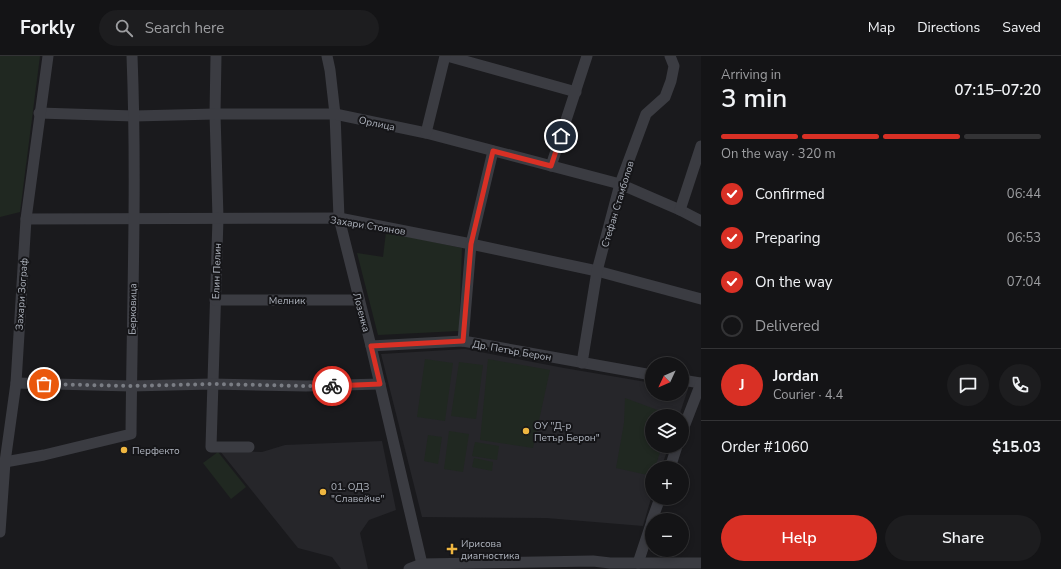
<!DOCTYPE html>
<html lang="en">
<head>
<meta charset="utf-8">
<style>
	:root { --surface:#141416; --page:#1d1d1f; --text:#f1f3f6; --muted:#9d9ea1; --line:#333335; --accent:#d93025 }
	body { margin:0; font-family:"Nunito Sans",sans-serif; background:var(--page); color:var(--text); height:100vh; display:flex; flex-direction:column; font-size:15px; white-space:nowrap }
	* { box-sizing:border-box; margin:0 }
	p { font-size:13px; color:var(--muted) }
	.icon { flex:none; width:22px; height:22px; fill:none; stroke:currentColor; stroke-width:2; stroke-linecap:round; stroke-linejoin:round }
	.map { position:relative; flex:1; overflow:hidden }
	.details { display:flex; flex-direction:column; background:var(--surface); width:360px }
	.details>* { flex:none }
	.needle { width:26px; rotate:226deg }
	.tools { position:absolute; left:645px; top:301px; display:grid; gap:8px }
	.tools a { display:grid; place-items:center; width:44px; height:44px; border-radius:50%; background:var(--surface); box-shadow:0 2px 6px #0003,0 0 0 1px var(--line); font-size:20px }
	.pin { position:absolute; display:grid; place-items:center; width:34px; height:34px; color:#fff; margin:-17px; border:2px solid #fff; border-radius:50%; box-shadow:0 1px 4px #0007 }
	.courier { position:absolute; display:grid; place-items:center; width:40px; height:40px; margin:-20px; border:3px solid #d93025; border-radius:50%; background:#fff; color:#222; box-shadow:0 1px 5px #0007 }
	.headline em { font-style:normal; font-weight:600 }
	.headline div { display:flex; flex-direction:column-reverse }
	.headline { display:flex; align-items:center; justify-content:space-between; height:68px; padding:0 20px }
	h1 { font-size:26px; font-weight:600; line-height:30px }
	.bar { display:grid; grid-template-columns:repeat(4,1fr); gap:6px 4px; align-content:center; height:48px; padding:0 20px }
	.bar i { height:5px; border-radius:3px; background:var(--line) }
	.bar .active { background:var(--accent) }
	.bar p { grid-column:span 4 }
	.line { display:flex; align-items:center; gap:10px; padding:0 20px; border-top:1px solid var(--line) }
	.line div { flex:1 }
	.round { display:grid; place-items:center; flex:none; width:42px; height:42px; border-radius:21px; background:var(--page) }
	ol { padding:0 20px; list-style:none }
	li { display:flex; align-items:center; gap:12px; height:44px }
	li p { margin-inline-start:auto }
	li .icon { padding:4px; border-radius:50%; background:var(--accent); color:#fff; stroke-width:4 }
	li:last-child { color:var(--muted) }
	li i { width:22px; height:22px; border:2px solid var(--line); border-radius:50% }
	.primary-button { display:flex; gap:8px; margin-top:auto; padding:8px 20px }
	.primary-button a { flex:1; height:46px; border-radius:24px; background:var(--accent); color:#fff; font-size:16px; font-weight:600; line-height:46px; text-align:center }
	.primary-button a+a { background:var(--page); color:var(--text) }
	header { display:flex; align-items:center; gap:24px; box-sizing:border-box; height:56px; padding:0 20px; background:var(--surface); border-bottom:1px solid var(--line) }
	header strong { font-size:19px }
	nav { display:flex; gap:22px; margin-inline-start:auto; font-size:14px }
	.search { width:280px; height:36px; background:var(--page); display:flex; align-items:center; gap:10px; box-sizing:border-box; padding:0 14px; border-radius:22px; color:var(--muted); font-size:15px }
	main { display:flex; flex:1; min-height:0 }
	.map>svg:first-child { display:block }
</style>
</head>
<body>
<header>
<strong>Forkly</strong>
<div class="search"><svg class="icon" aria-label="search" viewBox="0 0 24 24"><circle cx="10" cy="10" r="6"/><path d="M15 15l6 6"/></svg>Search here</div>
<nav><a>Map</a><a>Directions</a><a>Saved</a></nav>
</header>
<main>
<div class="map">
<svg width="701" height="513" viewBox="0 0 701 513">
	<rect width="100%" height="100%" fill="#1a1a1d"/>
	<g fill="#26262a">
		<path d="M465 293 564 312 652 327V338H682V332L688 333 679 360H652V390H669L661 412H652V439L643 470 546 462 422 461 381 298Z"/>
		<path d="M382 385 396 454 369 464 360 477 368 513H341L332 501 298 492 220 395 262 396 285 389Z"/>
	</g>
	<g fill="#202821">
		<path d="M0 0H40L20 156 0 161Z"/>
		<path d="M386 176 462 192 459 275 378 279 357 197 383 201Z"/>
		<path d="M425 303 453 307 445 365 417 361Z"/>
		<path d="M488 303 550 314 533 392 480 384Z"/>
		<path d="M459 306 483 309 476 363 451 360Z"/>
		<path d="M625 342 671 359 652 360V390H662L655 412H652V420L616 412 624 367Z"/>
		<path d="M449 375 469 378 463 416 444 413Z"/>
		<path d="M428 379 442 381 438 408 424 405Z"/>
		<path d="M475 386 499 390 497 404 472 400Z"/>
		<path d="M218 396 246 431 231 443 203 407Z"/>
		<path d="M474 402 493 406 492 415 472 411Z"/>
	</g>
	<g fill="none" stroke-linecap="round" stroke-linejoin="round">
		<g stroke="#3b3c42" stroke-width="11">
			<path d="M216 0 215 58 218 162 211 391H249"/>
			<path d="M327 0 330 14 335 58 339 162 371 290 422 508"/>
			<path d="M447 0 576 36"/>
			<path d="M39 57 134 60 215 58H335L426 77 620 128 680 154 701 165"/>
			<path d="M426 77 445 0"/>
			<path d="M551 110 587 0"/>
			<path d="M680 154 701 90"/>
			<path d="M26 163 339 162 471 188 597 215 701 243"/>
			<path d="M215 244H359"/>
			<path d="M463 285 471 188 493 95"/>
			<path d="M371 290 463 285 652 319"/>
			<path d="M582 307 597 215 620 128 646 58 665 41 671 25 674 10 670 0"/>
			<path d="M682 324 701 327"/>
			<path d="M16 327 131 330 212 328 306 330 380 328"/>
			<path d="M682 376 701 327"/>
			<path d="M5 406 44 399 131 378C132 252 137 126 132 0"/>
			<path d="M670 412 677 390"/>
			<path d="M652 464 660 442"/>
			<path d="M0 476 5 406 16 327 26 163 48 0"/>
			<path d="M638 507 652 465"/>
			<path d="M409 513 422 508 593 505 610 507H701"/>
		</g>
	</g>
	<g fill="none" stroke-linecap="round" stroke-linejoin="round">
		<path stroke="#7a7d84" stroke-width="4" stroke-dasharray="0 7.2" d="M44 328 131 330 212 328 306 330H332"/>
		<path stroke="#d93025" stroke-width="5" d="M332 330 380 328 371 290 463 285 471 188 493 95 551 110 561 80"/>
	</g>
	<g fill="#efb640" stroke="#151518" stroke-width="1.5">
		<circle cx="526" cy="375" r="4"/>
		<circle cx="124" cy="394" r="4"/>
		<circle cx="323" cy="436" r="4"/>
		<path d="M450 487h4v4h4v4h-4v4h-4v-4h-4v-4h4z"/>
	</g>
	<g text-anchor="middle" stroke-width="4" stroke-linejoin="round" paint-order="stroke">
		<g font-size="10" fill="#adb2bc" stroke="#151518">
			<text transform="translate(377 67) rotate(12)" y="4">Орлица</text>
			<text transform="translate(617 148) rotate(-73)" y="4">Стефан Стамболов</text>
			<text transform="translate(368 169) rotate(9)" y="4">Захари Стоянов</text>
			<text transform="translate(216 215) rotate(-88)" y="4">Елин Пелин</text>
			<text transform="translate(21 238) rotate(-86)" y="4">Захари Зограф</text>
			<text x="287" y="248">Мелник</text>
			<text transform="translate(132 253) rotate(-89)" y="4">Берковица</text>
			<text transform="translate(362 256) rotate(75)" y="4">Лозенка</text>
			<text transform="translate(512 294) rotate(10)" y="4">Др. Петър Берон</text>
		</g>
		<g font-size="10" fill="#adb2bc" stroke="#151518" text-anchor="start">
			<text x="534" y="373">ОУ "Д-р<tspan x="534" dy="12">Петър Берон"</tspan></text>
			<text x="132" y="398">Перфекто</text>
			<text x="331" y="434">01. ОДЗ<tspan x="331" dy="12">"Славейче"</tspan></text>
			<text x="461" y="491">Ирисова<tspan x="461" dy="12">диагностика</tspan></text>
		</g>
	</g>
</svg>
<div class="tools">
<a><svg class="needle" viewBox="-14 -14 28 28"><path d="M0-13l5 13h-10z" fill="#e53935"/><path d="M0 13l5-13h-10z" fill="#9d9ea1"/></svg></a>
<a><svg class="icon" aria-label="layers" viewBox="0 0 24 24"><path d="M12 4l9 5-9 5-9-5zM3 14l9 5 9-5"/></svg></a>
<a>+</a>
<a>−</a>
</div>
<div class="pin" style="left:44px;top:328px;background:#ea580c"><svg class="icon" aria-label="bag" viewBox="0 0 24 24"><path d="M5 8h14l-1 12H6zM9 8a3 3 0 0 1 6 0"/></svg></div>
<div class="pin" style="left:561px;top:80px;background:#1f2937"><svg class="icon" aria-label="home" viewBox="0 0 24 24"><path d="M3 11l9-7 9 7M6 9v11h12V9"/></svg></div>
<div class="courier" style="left:332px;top:330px"><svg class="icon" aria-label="bike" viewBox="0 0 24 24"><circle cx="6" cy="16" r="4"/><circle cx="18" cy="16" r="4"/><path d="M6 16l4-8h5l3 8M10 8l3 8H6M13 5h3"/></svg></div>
</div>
<section class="details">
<div class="headline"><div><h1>3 min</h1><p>Arriving in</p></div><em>07:15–07:20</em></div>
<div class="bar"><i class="active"></i><i class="active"></i><i class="active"></i><i></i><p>On the way · 320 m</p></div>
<ol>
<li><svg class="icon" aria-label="check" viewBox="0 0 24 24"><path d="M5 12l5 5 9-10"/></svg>Confirmed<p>06:44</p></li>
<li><svg class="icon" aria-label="check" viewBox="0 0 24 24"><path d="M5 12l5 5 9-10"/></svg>Preparing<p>06:53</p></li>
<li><svg class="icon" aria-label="check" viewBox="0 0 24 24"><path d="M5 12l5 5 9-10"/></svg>On the way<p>07:04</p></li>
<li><i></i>Delivered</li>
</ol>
<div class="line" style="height:72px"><b class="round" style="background:var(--accent);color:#fff">J</b><div><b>Jordan</b><p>Courier · 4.4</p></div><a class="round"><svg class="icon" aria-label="chat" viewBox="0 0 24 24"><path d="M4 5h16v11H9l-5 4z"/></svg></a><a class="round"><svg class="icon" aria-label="phone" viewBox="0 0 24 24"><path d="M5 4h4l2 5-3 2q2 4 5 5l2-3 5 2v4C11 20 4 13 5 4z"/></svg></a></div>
<div class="line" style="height:52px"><div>Order #1060</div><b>$15.03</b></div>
<div class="primary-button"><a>Help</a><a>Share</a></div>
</section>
</main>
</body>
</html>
